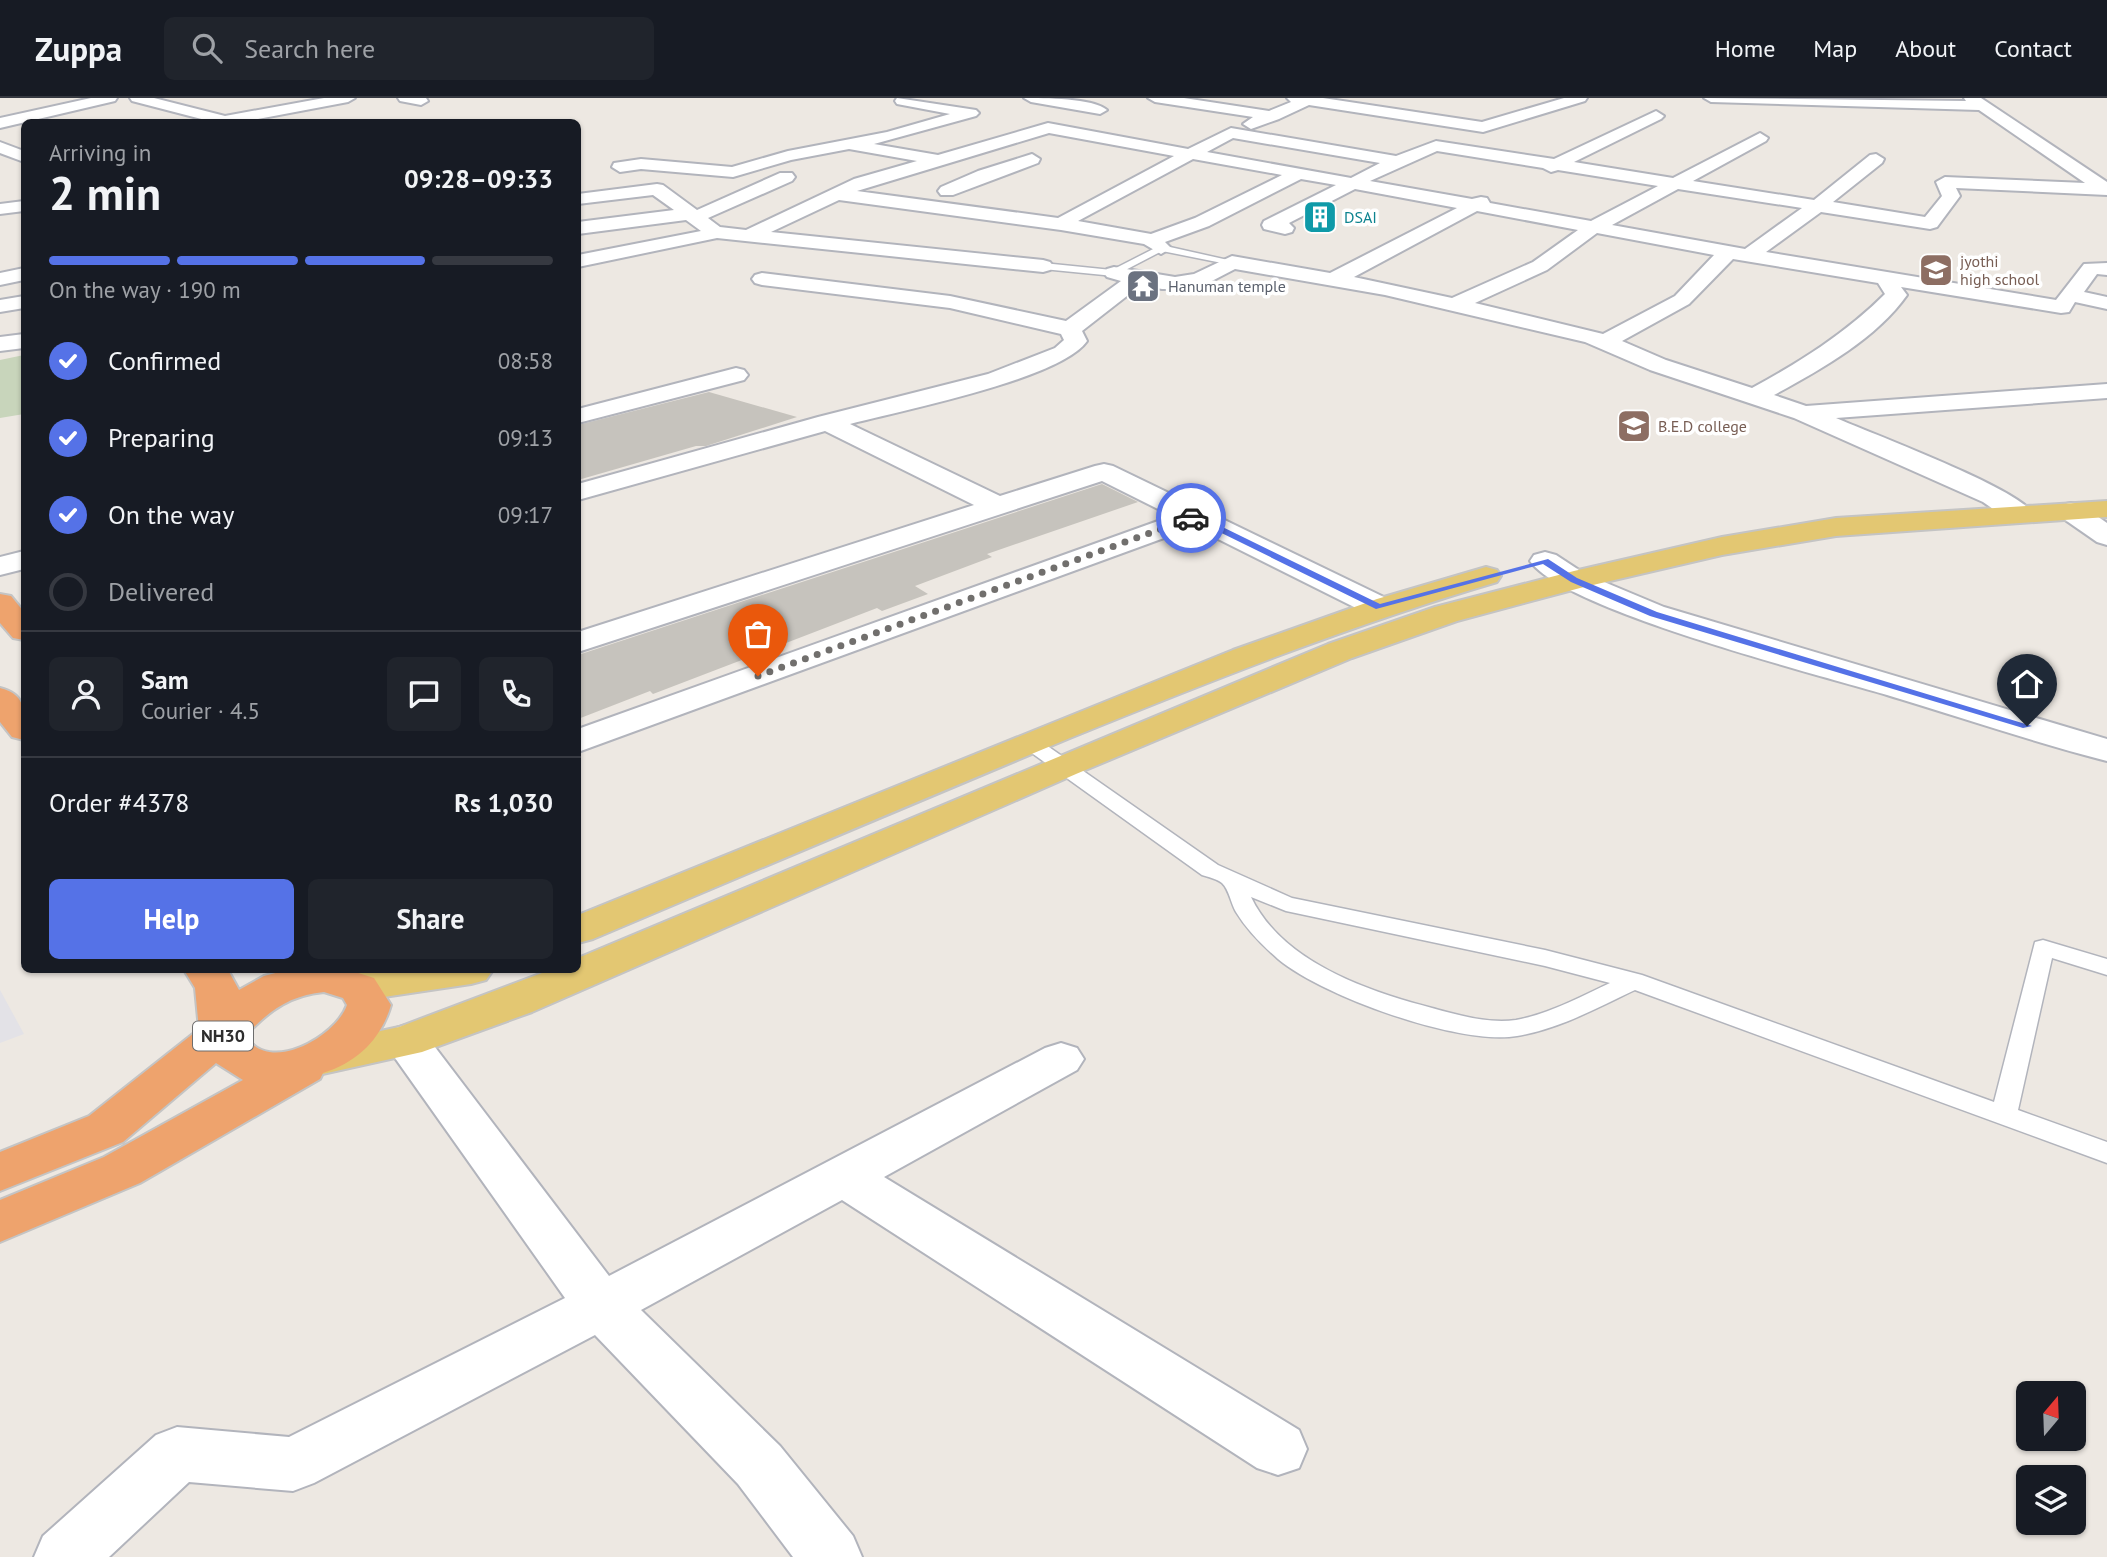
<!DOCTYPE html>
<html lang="en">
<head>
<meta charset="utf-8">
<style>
	:root { --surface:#171b24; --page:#20242c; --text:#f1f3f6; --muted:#9ea1a6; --line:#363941; --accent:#5572e7 }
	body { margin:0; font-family:"PT Sans",sans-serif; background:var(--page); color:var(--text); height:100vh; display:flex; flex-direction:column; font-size:26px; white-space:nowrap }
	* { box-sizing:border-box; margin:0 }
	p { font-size:23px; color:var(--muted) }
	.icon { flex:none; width:38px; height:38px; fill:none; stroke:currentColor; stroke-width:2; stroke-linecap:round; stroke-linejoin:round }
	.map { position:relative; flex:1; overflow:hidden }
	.panel { position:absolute; left:21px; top:21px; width:560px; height:854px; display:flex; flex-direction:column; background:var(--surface); border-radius:10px; box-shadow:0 2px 5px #0004 }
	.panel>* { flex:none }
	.needle { width:46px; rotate:19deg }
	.buttons { position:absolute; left:2016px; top:1283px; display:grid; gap:14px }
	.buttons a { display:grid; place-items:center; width:70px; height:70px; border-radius:10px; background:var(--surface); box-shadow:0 2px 5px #0004; font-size:35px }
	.pin { position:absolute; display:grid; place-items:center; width:60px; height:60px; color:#fff; margin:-72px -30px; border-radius:50% 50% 50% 0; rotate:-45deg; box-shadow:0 0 7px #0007 }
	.pin .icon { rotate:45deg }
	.courier { position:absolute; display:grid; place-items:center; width:70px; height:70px; margin:-35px; border:5px solid #5572e7; border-radius:50%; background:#fff; color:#222; box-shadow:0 2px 9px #0007 }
	.overview em { font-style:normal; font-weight:600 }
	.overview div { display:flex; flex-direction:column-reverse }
	.overview { display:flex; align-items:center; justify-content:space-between; height:119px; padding:0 28px }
	h1 { font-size:46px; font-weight:600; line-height:52px }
	.bar { display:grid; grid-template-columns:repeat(4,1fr); gap:10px 7px; align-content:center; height:84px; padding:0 28px }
	.bar i { height:9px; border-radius:5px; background:var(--line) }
	.bar .on { background:var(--accent) }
	.bar p { grid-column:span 4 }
	.line { display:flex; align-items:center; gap:18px; padding:0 28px; border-top:2px solid var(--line) }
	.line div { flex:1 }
	.round { display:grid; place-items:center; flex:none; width:74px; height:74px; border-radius:10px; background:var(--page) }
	ol { padding:0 28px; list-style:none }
	li { display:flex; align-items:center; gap:21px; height:77px }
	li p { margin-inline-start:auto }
	li .icon { padding:7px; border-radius:50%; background:var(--accent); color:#fff; stroke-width:4 }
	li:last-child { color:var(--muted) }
	li i { width:38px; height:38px; border:4px solid var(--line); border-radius:50% }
	.primary-button { display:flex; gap:14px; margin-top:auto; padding:14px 28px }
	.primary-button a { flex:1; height:80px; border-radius:10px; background:var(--accent); color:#fff; font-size:28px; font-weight:600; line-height:80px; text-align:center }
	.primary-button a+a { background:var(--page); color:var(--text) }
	header { display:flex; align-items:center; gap:42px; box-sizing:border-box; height:98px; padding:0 35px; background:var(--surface); border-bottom:2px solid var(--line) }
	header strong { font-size:33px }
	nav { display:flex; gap:38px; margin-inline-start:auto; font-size:24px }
	.search { width:490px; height:63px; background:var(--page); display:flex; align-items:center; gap:18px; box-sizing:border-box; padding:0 24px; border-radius:10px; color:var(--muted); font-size:26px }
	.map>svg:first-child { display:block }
</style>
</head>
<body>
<header>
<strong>Zuppa</strong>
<div class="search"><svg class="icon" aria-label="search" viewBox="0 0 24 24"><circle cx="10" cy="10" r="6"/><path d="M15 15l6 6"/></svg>Search here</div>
<nav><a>Home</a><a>Map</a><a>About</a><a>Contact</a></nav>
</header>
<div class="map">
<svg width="2107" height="1459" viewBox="0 0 2107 1459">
	<rect width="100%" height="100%" fill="#ede8e2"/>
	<path fill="#e3e2e7" d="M0 892 24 936 0 945Z"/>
	<path fill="#c8d5bb" d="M24 257V316L0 320V262Z"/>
	<g fill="#c6c3bd">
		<path d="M709 294 797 319 706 348H696L578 382V327Z"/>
		<path d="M1102 386 1138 404 987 456 992 459 915 488 928 496 882 513 877 510 653 596 650 593 578 621V557Z"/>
	</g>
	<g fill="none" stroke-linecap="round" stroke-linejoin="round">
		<g stroke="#b2b4bc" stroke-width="3">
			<g id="lane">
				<path d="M1161 147 1237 164 1232 167 1162 153 1114 178 1043 171 1038 168 1043 165 1112 172Z"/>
				<path d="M1029 638 1036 640 1218 767 1292 800 1545 852 1642 877 1994 1004 2035 844 2043 842 2107 861V877L2052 860 2018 1012 2107 1044V1065L1635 892C1597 910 1559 931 1517 938 1460 948 1322 898 1278 861 1262 847 1247 832 1236 814 1231 806 1229 791 1222 785 1217 781 1208 779 1202 777L1022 648 1019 644 1022 640ZM1251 799 1286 813 1545 868 1610 885C1580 899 1549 916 1516 922 1488 926 1458 917 1432 910 1367 893 1282 864 1251 799Z"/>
			</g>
		</g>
		<g stroke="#b2b4bc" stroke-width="4">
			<g id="street">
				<path d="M91 0H117L115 3 0 30V20Z"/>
				<path d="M130 0H154L225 18 324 0H355L348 4 242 24H213L132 3Z"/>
				<path d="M398 0H426L428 3 421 7 400 3Z"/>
				<path d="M897 0 976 12 979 15 976 18 874 46 938 57 1048 25 1188 51 1231 30 1396 58 1436 43 1554 61 1656 13 1664 18 1661 21 1574 64 1673 80 1760 35 1768 40 1766 43 1693 83 1814 102 1870 57 1876 56 1884 61 1882 65 1833 104 1925 119 1942 98 1936 84 1945 79 2085 85 1979 12 1711 4 1704 0 1966 3 1964 0H1981L2107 84V97L1956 90 1960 98 1937 129 1930 131 1821 114 1766 154 2056 202 2084 166 2107 165V177L2097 176 2084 194 2107 199V211L2075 204 2069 214 2061 215 1901 189 1907 197C1876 241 1820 272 1774 297L1806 308 2107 286V300L1836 320C1873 336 2015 389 2033 415L2029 421C2010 426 1998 414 1983 404L1794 320 1650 272 1585 244 1385 197 1235 171 1208 185 1188 191H1162L1141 187 1082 233 1087 243C1061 281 900 313 850 326L1000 398 1095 368 1104 366 1113 368 1390 502 1395 509 1390 516 1379 518 1368 516 1194 429 578 654V631L1172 418 1102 383 578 554V534L974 407 825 333 578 402V386L818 319 988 276 1055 250 1064 242 1061 236 950 210 762 187 755 185 752 181 755 177 762 175 950 198 1066 223 1121 183 1107 179 1104 175 1107 171 1114 169 1175 179 1194 176 1232 158 1330 175 1457 110 1355 91 1289 125 1294 130 1292 134 1285 136 1264 131 1262 127 1264 123 1336 87 1301 81 1209 128 1165 144 1171 150 1161 156 1144 146 1061 132 839 102 771 134 1043 162 1050 164 1053 168 1050 172 1043 174 717 140 578 169V157L701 133 686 122 578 136V124L674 112 653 97 578 106V96L657 86 663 87 697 112 780 75H792L795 79 792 83 708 120 720 129 746 132 854 81 917 63 849 51 791 62 733 79 641 71 620 74 612 69 614 65 641 61 732 69 788 53 887 34 950 16 897 6 895 3ZM1049 35 1174 58 1058 120 857 93ZM1233 40 1380 65 1351 80 1207 54ZM1437 53 1543 70 1551 74 1558 72 1658 88 1591 123 1490 105 1487 100 1481 99 1472 101 1370 83ZM1193 61 1282 77 1195 120 1151 136 1078 123ZM1678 91 1802 110 1745 151 1612 127ZM1477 113 1578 132 1533 164 1452 200 1354 179ZM1597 135 1714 157 1675 198 1603 236 1475 205 1547 172ZM1733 161 1878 185 1885 196C1846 235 1800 264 1752 290L1666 262 1622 243 1689 206Z"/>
				<path d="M1024 0C1044 0 1093 0 1107 12L1100 16 1031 4Z"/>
				<path d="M1148 0H1184L1269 13 1291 4 1287 0H1323L1482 24 1564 0H1587L1585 3 1483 34 1309 7 1279 21 1251 31 1243 26 1253 19 1155 4Z"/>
				<path d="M0 44 24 53V64L0 55Z"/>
				<path d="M1032 56 1040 61 1038 65 953 97H941L938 93 941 89 978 73Z"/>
				<path d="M24 103V113L0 116V106Z"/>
				<path d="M24 170V182L0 187V175Z"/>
				<path d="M24 198V210L0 214V202Z"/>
				<path d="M24 236V250L0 253V239Z"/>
				<path d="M736 270 744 272 748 277 744 282 578 325V311Z"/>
				<path d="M2071 405 2081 407 2107 425V447L2097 444 2061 419 2057 413 2061 407Z"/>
				<path d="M24 453V471L0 477V459Z"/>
				<path d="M1545 454 1556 457 1585 476 1664 509 2107 641V663C2033 644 1960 619 1887 597 1820 577 1564 512 1530 463L1534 457Z"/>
				<path d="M406 927 422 932 609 1178 1045 950 1061 945 1077 950 1084 961 1077 972 884 1079 1299 1332 1307 1351 1299 1370 1278 1377 1257 1370 842 1102 641 1212 780 1348 853 1438 862 1459H793L738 1386 595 1237 314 1385 293 1393 189 1384 109 1459H34L43 1438 156 1337 177 1329 289 1339 565 1200 383 943 390 932Z"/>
			</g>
		</g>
		<g stroke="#c4c4c4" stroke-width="4">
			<g id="primary">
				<path d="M2107 403V419L1836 438 1722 457 1580 490 1457 523 1352 560 1076 676 532 914 422 954 318 977 302 972 295 961 302 950 399 929 550 872H578V860L1328 546 1435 509 1574 473 1722 439 1836 420Z"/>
				<path d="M1486 469 1497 472 1501 478 1497 484C1351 527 1210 583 1070 640 910 706 752 774 593 841L578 845V817L1233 552 1377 501Z"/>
				<path d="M371 872H493L486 882 471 886 357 903 342 898 335 888 342 878Z"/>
			</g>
		</g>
		<g stroke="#c4c4c4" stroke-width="4">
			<g id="highway">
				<path d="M0 496 11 498 24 514V542L13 540 0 525Z"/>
				<path d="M0 590C29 597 24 618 24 642L12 639 0 624Z"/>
				<path d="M184 872H228L239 892 264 878 287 872H349L374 880 391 907C381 941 358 964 323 975L320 981 140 1085 0 1144V1102L104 1059 243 982 216 965 123 1044 0 1093V1054L89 1018 199 931 195 890ZM324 894 343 900 347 907C336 939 268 977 246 938L249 934C271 911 292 897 324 894Z"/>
			</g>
		</g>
		<use href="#lane" fill="#fff" fill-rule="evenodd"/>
		<use href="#street" fill="#fff" fill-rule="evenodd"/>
		<use href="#primary" fill="#e3c772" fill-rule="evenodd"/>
		<use href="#highway" fill="#eea36d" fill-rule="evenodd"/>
	</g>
	<path fill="#5572e7" d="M1196 416 1380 506 1548 461 1577 480 1657 514 2032 628 2023 630 1650 518 1571 484 1543 466 1376 511 1195 422 1187 420Z"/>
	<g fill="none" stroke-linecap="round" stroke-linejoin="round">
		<path stroke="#716f6d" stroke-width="7" stroke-dasharray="0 12.6" d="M758 578 1191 420"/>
	</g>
	<defs>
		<g id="building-square" transform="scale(1.75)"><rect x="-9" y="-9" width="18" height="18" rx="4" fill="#0f9aa8" stroke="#fff"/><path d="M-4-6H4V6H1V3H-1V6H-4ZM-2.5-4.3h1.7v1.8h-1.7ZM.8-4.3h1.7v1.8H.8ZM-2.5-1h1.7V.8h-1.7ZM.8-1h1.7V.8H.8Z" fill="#fff"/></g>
		<g id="school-square" transform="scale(1.75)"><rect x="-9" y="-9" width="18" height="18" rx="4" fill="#8d6e63" stroke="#fff"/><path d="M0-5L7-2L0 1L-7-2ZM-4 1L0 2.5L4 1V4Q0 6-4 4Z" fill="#fff"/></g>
		<g id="temple-square" transform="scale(1.75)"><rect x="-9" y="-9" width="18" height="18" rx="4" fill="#6b7280" stroke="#fff"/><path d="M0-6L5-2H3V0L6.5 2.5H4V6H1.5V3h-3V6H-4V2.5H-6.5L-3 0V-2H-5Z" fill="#fff"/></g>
		<g id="university-square" transform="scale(1.75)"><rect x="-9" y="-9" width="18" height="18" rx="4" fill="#8d6e63" stroke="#fff"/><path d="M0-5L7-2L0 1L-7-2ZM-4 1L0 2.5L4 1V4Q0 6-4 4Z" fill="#fff"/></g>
	</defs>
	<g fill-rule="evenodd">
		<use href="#building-square" x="1320" y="119"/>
		<use href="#school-square" x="1936" y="172"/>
		<use href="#temple-square" x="1143" y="188"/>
		<use href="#university-square" x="1634" y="328"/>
	</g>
	<g text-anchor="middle" stroke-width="7" stroke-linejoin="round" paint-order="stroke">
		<g font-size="16" fill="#0d838f" stroke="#fff" text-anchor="start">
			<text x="1344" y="125">DSAI</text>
		</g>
		<g font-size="16" fill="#785e54" stroke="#fff" text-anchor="start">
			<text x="1960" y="169">jyothi<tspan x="1960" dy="18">high school</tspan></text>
			<text x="1658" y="334">B.E.D college</text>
		</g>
		<g font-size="16" fill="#5b616d" stroke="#fff" text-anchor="start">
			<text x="1168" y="194">Hanuman temple</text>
		</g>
		<rect fill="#fff" stroke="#6d6d6d" stroke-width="2" x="193" y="923.5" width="60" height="29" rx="5"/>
		<g font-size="18" font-weight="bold" fill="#2e2e2e">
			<text x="223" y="944">NH30</text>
		</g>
	</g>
</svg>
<div class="buttons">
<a><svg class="needle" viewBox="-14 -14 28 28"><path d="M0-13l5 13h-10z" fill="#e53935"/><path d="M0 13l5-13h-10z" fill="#9ea1a6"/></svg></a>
<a><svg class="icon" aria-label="layers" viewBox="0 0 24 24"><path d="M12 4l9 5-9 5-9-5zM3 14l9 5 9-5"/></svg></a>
</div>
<div class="pin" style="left:758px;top:578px;background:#ea580c"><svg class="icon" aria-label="bag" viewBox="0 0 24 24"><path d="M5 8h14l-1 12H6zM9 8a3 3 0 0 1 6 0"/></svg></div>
<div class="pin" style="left:2027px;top:628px;background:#1f2937"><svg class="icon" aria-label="home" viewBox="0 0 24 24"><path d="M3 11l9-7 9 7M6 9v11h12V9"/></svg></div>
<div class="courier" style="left:1191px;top:420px"><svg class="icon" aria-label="car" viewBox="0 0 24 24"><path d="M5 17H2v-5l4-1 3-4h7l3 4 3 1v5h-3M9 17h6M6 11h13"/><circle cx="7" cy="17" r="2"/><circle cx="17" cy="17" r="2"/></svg></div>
<section class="panel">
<div class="overview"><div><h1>2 min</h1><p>Arriving in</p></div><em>09:28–09:33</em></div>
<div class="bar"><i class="on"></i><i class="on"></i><i class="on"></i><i></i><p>On the way · 190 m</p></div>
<ol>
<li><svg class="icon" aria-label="check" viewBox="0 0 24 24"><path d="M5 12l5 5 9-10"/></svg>Confirmed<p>08:58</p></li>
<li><svg class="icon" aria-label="check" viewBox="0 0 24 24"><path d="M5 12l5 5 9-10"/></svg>Preparing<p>09:13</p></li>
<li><svg class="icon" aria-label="check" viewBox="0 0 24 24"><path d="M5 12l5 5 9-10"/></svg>On the way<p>09:17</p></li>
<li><i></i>Delivered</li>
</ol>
<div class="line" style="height:126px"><a class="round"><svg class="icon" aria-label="person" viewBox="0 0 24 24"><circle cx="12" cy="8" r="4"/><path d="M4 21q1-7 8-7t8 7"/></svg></a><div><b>Sam</b><p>Courier · 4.5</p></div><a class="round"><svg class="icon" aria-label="chat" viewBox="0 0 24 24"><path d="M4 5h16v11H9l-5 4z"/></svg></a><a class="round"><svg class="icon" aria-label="phone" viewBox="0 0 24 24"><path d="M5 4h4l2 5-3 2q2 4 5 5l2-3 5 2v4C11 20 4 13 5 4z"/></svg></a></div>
<div class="line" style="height:91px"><div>Order #4378</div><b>Rs 1,030</b></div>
<div class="primary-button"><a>Help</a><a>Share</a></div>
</section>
</div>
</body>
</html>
